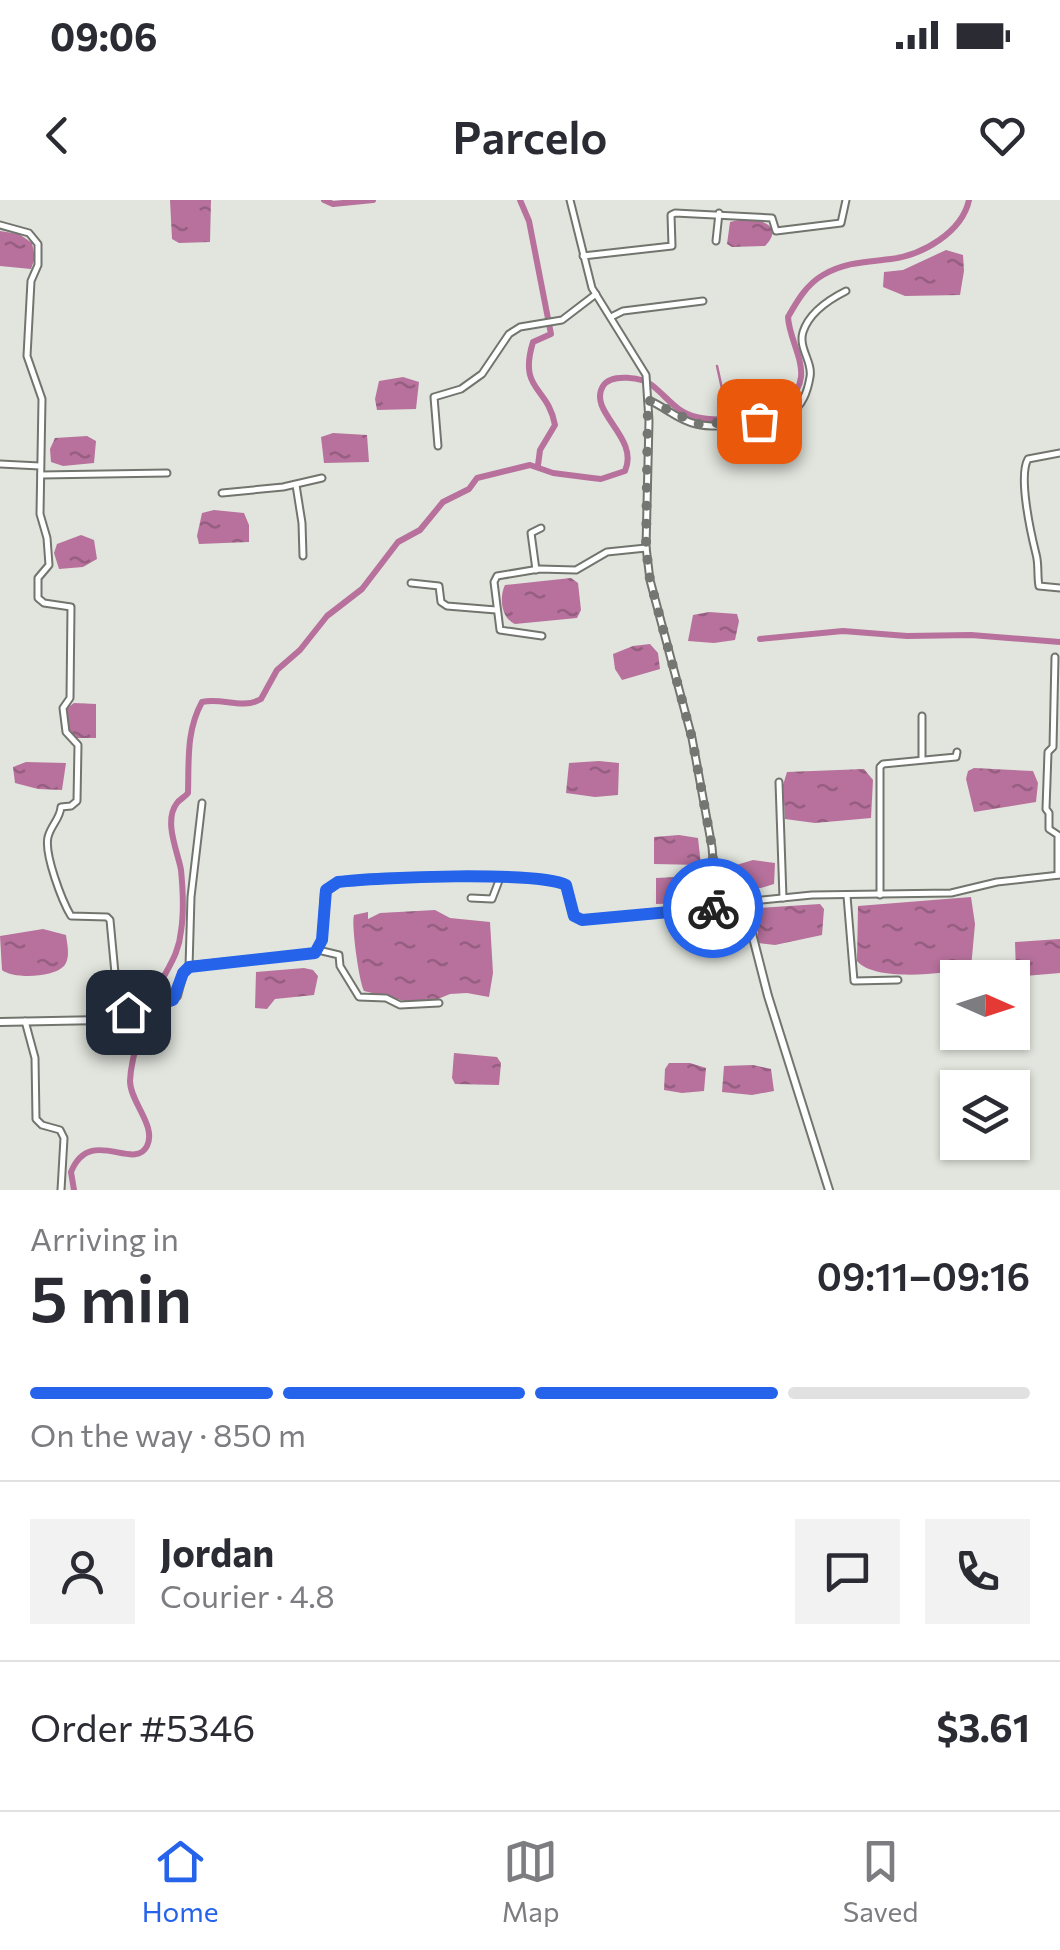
<!DOCTYPE html>
<html lang="en">
<head>
<meta charset="utf-8">
<style>
	:root { --surface:#fff; --page:#f2f2f3; --text:#2b2b33; --muted:#7c7c81; --line:#e1e1e2; --accent:#2563eb }
	body { margin:0; font-family:Commissioner,sans-serif; background:var(--page); color:var(--text); height:100vh; display:flex; flex-direction:column; font-size:38px; white-space:nowrap }
	* { box-sizing:border-box; margin:0 }
	p { font-size:32px; color:var(--muted) }
	.icon { flex:none; width:55px; height:55px; fill:none; stroke:currentColor; stroke-width:2; stroke-linecap:round; stroke-linejoin:round }
	.map { position:relative; height:990px; overflow:hidden }
	.sheet { display:flex; flex-direction:column; background:var(--surface); flex:1 }
	.sheet>* { flex:none }
	.needle { width:65px; rotate:93deg }
	.tools { position:absolute; left:940px; top:760px; display:grid; gap:20px }
	.tools a { display:grid; place-items:center; width:90px; height:90px; border-radius:0px; background:var(--surface); box-shadow:0 2px 8px #0004; font-size:50px }
	.pin { position:absolute; display:grid; place-items:center; width:85px; height:85px; color:#fff; margin:-42px; border-radius:20px; box-shadow:0 5px 15px #0006 }
	.courier { position:absolute; display:grid; place-items:center; width:100px; height:100px; margin:-50px; border:8px solid #2563eb; border-radius:50%; background:#fff; color:#222; box-shadow:0 2px 12px #0007 }
	.headline em { font-style:normal; font-weight:600 }
	.headline div { display:flex; flex-direction:column-reverse }
	.headline { display:flex; align-items:center; justify-content:space-between; height:170px; padding:0 30px }
	h1 { font-size:65px; font-weight:600; line-height:75px }
	.bar { display:grid; grid-template-columns:repeat(4,1fr); gap:15px 10px; align-content:center; height:120px; padding:0 30px }
	.bar i { height:12px; border-radius:8px; background:var(--line) }
	.bar .on { background:var(--accent) }
	.bar p { grid-column:span 4 }
	.line { display:flex; align-items:center; gap:25px; padding:0 30px; border-top:2px solid var(--line) }
	.line div { flex:1 }
	.round { display:grid; place-items:center; flex:none; width:105px; height:105px; border-radius:0px; background:var(--page) }
	.status { display:flex; justify-content:space-between; align-items:center; height:70px; padding:0 50px; background:var(--surface); direction:ltr }
	.status svg { height:28px; fill:currentColor }
	header { display:flex; justify-content:space-between; align-items:center; height:130px; padding:0 30px; background:var(--surface); font-size:45px; font-weight:600 }
	.tab-bar { display:flex; justify-content:space-around; align-items:center; height:140px; border-top:2px solid var(--line); background:var(--surface); font-size:28px; color:var(--muted) }
	.tab-bar a { display:grid; justify-items:center; gap:5px }
	.tab-bar .on { color:var(--accent) }
	.map>svg:first-child { display:block }
</style>
</head>
<body>
<div class="status"><b>09:06</b><svg viewBox="0 0 49 12"><path d="M0 12V9h3v3zM5 12V6h3v6zM10 12V3h3v9zM15 12V0h3v12zM26 1h20v11H26zM47 4h2v5h-2z"/></svg></div>
<header><svg class="icon" aria-label="back" viewBox="0 0 24 24"><path d="M15 5l-7 7 7 7"/></svg>Parcelo<svg class="icon" aria-label="heart" viewBox="0 0 24 24"><path d="M12 20l-8-8c-3-5 5-10 8-4 3-6 11-1 8 4z"/></svg></header>
<div class="map">
<svg width="1060" height="990" viewBox="0 0 1060 990">
	<defs>
		<pattern id="water-ripples" width="26" height="14" patternUnits="userSpaceOnUse" patternTransform="scale(2.5)"><rect width="26" height="14" fill="#b7719c"/><path d="M2 4q2-2 4 0t4 0M15 11q2-2 4 0t4 0" fill="none" stroke="#965e80"/></pattern>
	</defs>
	<rect width="100%" height="100%" fill="#e1e5dd"/>
	<g fill="url(#water-ripples)">
		<path d="M170 0H211L210 42 179 43 172 39Z"/>
		<path d="M747 18C765 21 783 27 765 46L732 47 727 44 730 22Z"/>
		<path d="M0 31 19 34 32 43 35 58 31 69 0 66Z"/>
		<path d="M946 50 963 55 964 71 960 95 905 96 883 87 884 72 903 70Z"/>
		<path d="M403 177 419 182 416 209 377 210 375 199 379 181Z"/>
		<path d="M333 233 367 235 369 262 324 263 321 237Z"/>
		<path d="M87 236 96 241 94 263 63 266 51 262 50 249 55 238Z"/>
		<path d="M214 310 244 313 249 325V342L199 344 197 336 202 313Z"/>
		<path d="M81 335 94 340 97 359 83 367 59 369 54 353 57 344Z"/>
		<path d="M571 378 578 383 581 410 577 418 515 424C501 418 499 397 505 385Z"/>
		<path d="M709 412 737 414 739 421 735 440 714 443 688 441 693 415Z"/>
		<path d="M650 444 658 453 660 469 622 480 615 469 613 454 633 446Z"/>
		<path d="M74 503 96 504V538H75L68 531 67 508Z"/>
		<path d="M599 561 619 563 618 595 595 597 566 593 569 563Z"/>
		<path d="M26 562 66 563 62 590 38 589 15 583 13 567Z"/>
		<path d="M974 568 1033 571 1038 583 1036 602 974 612 966 579 968 571Z"/>
		<path d="M864 569 873 580 871 618 815 623 785 619 783 585 787 572Z"/>
		<path d="M679 635 698 638 701 665 654 664V637Z"/>
		<path d="M753 660 775 663 774 684 761 688 736 687 733 666Z"/>
		<path d="M699 676 704 681 703 700 692 703 656 704V678Z"/>
		<path d="M971 697 975 724 971 768C945 774 874 782 857 761L858 706Z"/>
		<path d="M820 704 824 709 822 735 775 745 758 743 757 708Z"/>
		<path d="M435 710 450 718 490 722 493 773 489 797 467 793 450 794 433 801H405L364 791C359 781 351 724 354 715L368 712V719L380 713Z"/>
		<path d="M43 729 66 735C67 744 71 758 64 766 53 778 13 779 2 770L0 736Z"/>
		<path d="M1060 739V773L1025 776 1016 773 1015 742Z"/>
		<path d="M304 768 313 770 318 776 314 795 275 799 267 809 255 808 256 772Z"/>
		<path d="M454 853 497 857 501 863 499 885 455 884 452 878Z"/>
		<path d="M669 863H690L706 868 704 891 682 893 664 890 665 869Z"/>
		<path d="M753 865 771 869 774 891 752 895 722 892 724 866Z"/>
	</g>
	<g fill="none" stroke-linecap="round" stroke-linejoin="round">
		<path stroke="#b7719c" stroke-width="2.5" d="M717 166 723 193 718 208 721 219"/>
		<g stroke="#b7719c" stroke-width="6">
			<path d="M324 0 333 4 373 0"/>
			<path d="M520 0 529 21 551 134 533 142C518 191 548 186 555 225L540 250 538 265"/>
			<path d="M760 439 843 431 907 436 971 435 1060 442"/>
			<path d="M74 990 71 972C90 925 134 972 147 946 157 926 130 902 130 881 131 854 147 811 159 786 168 767 179 754 181 731 184 712 183 690 181 670 178 652 163 621 177 603 180 599 185 597 188 593 189 561 186 531 202 502 222 497 242 510 261 499L277 470 300 450 327 416 362 389 398 342 420 330 443 302 469 289 477 278 530 265 553 273 592 278 601 279 625 271C640 237 587 212 603 186 611 173 643 177 653 186 668 198 676 212 696 217 726 225 797 215 801 177 803 158 789 137 788 117 797 101 807 84 823 75 845 62 867 62 891 59 923 55 962 32 969 0"/>
		</g>
		<g stroke="#71756e" stroke-width="9">
			<g id="street">
				<path d="M570 0 592 88 646 175 649 221 646 347 650 380 692 538 712 647 717 708"/>
				<path d="M0 25 29 33 38 44V65L31 81 27 156 42 199 40 314 47 338 49 365 38 378V398L44 403 71 407 70 498 63 508 66 532 78 545 77 601 71 606 61 607C60 619 51 625 48 637 44 654 62 701 71 716L107 717 110 720 119 816"/>
				<path d="M716 41 719 13"/>
				<path d="M583 56 672 46 671 15 675 13 772 18 776 31 841 23 846 0"/>
				<path d="M613 116 623 111 703 101"/>
				<path d="M648 200C664 206 677 220 696 224 717 229 776 224 793 211 803 204 808 189 810 177 813 162 798 148 803 132 809 113 828 100 846 91"/>
				<path d="M438 246 434 197 461 189 482 174 509 134 520 127 562 120 596 94"/>
				<path d="M1060 253 1028 259C1018 276 1031 334 1036 354 1039 364 1037 376 1039 386L1060 388"/>
				<path d="M0 264 40 266"/>
				<path d="M41 275 167 273"/>
				<path d="M296 285 302 323 303 356"/>
				<path d="M222 293 283 287 322 278"/>
				<path d="M536 370 531 333 541 328"/>
				<path d="M411 383 439 386 441 402 447 406 496 410"/>
				<path d="M542 436 500 430 494 382 497 376 539 369 576 370 607 352 646 348"/>
				<path d="M1055 457 1053 547 1048 552 1046 609 1049 613V629L1058 635V675"/>
				<path d="M922 559V516"/>
				<path d="M779 582 783 698"/>
				<path d="M880 695V567L883 564 956 557 957 552"/>
				<path d="M847 696 854 781 898 780"/>
				<path d="M471 698 492 699 500 678"/>
				<path d="M742 705 753 701 812 695 951 693 997 682 1060 675"/>
				<path d="M318 750 339 755 340 766 359 797 386 798 400 805 439 803"/>
				<path d="M189 767 191 697 202 603"/>
				<path d="M25 821 35 858 36 919 42 925 60 930 64 938 61 990"/>
			</g>
		</g>
		<g stroke="#71756e" stroke-width="10">
			<path id="secondary" d="M0 822 103 820 168 803 177 796 183 773 192 766 315 753 322 740 325 692 338 682C375 677 539 671 566 685L574 716 581 720 740 705 747 714 768 796 829 990"/>
		</g>
		<use href="#street" stroke="#fff" stroke-width="5"/>
		<use href="#secondary" stroke="#fff" stroke-width="6"/>
	</g>
	<g fill="none" stroke-linecap="round" stroke-linejoin="round">
		<path stroke="#737671" stroke-width="10" stroke-dasharray="0 18" d="M713 708H717L712 647 692 538 650 380 646 348 648 200 697 224 759 221"/>
		<path stroke="#2563eb" stroke-width="12" d="M128 812 173 800 183 773 189 767 315 753 322 740 326 690 338 682C375 677 539 671 566 685L574 716 582 720 713 708"/>
	</g>
</svg>
<div class="tools">
<a><svg class="needle" viewBox="-14 -14 28 28"><path d="M0-13l5 13h-10z" fill="#e53935"/><path d="M0 13l5-13h-10z" fill="#7c7c81"/></svg></a>
<a><svg class="icon" aria-label="layers" viewBox="0 0 24 24"><path d="M12 4l9 5-9 5-9-5zM3 14l9 5 9-5"/></svg></a>
</div>
<div class="pin" style="left:759px;top:221px;background:#ea580c"><svg class="icon" aria-label="bag" viewBox="0 0 24 24"><path d="M5 8h14l-1 12H6zM9 8a3 3 0 0 1 6 0"/></svg></div>
<div class="pin" style="left:128px;top:812px;background:#1f2937"><svg class="icon" aria-label="home" viewBox="0 0 24 24"><path d="M3 11l9-7 9 7M6 9v11h12V9"/></svg></div>
<div class="courier" style="left:713px;top:708px"><svg class="icon" aria-label="bike" viewBox="0 0 24 24"><circle cx="6" cy="16" r="4"/><circle cx="18" cy="16" r="4"/><path d="M6 16l4-8h5l3 8M10 8l3 8H6M13 5h3"/></svg></div>
</div>
<section class="sheet">
<div class="headline"><div><h1>5 min</h1><p>Arriving in</p></div><em>09:11–09:16</em></div>
<div class="bar"><i class="on"></i><i class="on"></i><i class="on"></i><i></i><p>On the way · 850 m</p></div>
<div class="line" style="height:180px"><a class="round"><svg class="icon" aria-label="person" viewBox="0 0 24 24"><circle cx="12" cy="8" r="4"/><path d="M4 21q1-7 8-7t8 7"/></svg></a><div><b>Jordan</b><p>Courier · 4.8</p></div><a class="round"><svg class="icon" aria-label="chat" viewBox="0 0 24 24"><path d="M4 5h16v11H9l-5 4z"/></svg></a><a class="round"><svg class="icon" aria-label="phone" viewBox="0 0 24 24"><path d="M5 4h4l2 5-3 2q2 4 5 5l2-3 5 2v4C11 20 4 13 5 4z"/></svg></a></div>
<div class="line" style="height:130px"><div>Order #5346</div><b>$3.61</b></div>
</section>
<nav class="tab-bar">
<a class="on"><svg class="icon" aria-label="home" viewBox="0 0 24 24"><path d="M3 11l9-7 9 7M6 9v11h12V9"/></svg>Home</a>
<a><svg class="icon" aria-label="map" viewBox="0 0 24 24"><path d="M3 6l6-2 6 2 6-2v14l-6 2-6-2-6 2zM9 4v14M15 6v14"/></svg>Map</a>
<a><svg class="icon" aria-label="saved" viewBox="0 0 24 24"><path d="M7 4h10v16l-5-4-5 4z"/></svg>Saved</a>
</nav>
</body>
</html>
